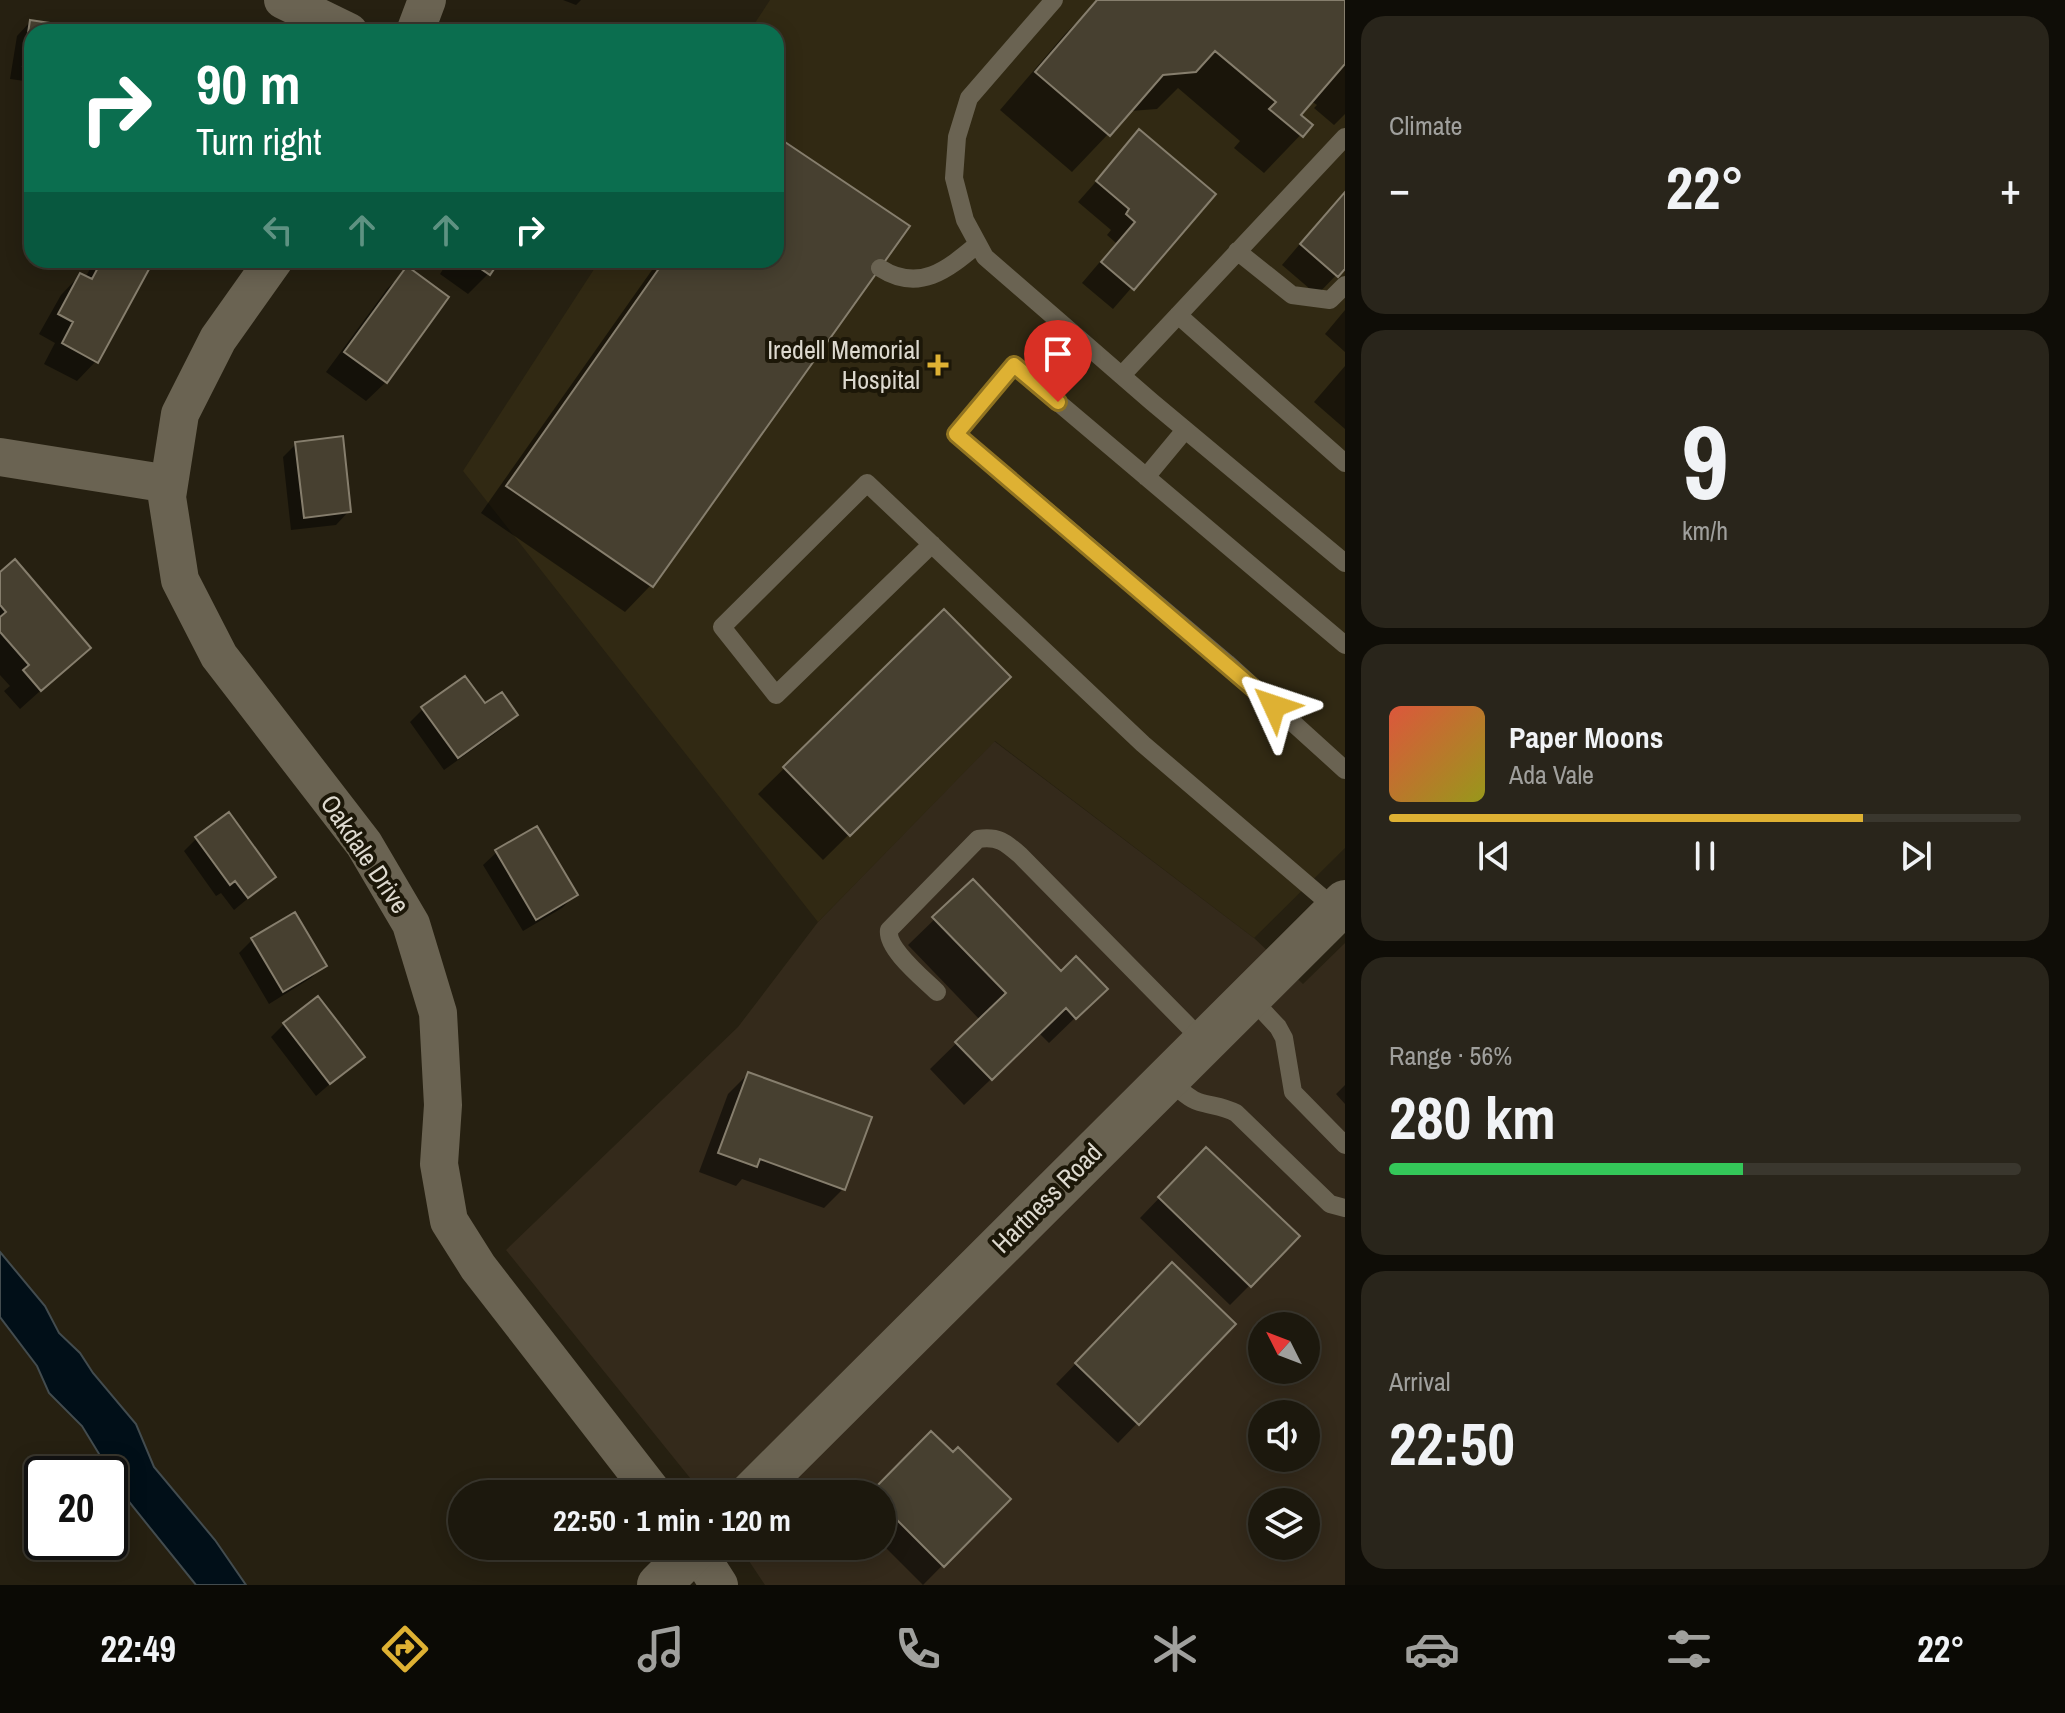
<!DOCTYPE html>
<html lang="en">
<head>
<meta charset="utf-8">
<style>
	:root { --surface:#1c180d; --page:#29251b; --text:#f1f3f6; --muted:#a0a09d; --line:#3a372e; --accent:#deb133 }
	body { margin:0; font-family:"Archivo Narrow",sans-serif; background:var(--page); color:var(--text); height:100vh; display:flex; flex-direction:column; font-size:30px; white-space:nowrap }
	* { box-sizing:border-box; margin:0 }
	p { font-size:26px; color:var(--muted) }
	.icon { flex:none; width:44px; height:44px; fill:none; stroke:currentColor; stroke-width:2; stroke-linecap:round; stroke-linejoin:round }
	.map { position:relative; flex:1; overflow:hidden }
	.drawer { display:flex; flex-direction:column; gap:16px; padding:16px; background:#0f0d07; width:720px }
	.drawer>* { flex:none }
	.banner { position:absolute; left:24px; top:24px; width:760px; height:244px; border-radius:24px; box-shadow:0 4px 20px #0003,0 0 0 2px var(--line); background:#0b6e4f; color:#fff; overflow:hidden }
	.needle { width:52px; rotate:312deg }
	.fabs { position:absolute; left:1248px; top:1312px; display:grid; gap:16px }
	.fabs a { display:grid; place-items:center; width:72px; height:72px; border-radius:50%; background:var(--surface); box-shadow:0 4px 20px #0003,0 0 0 2px var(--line); font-size:40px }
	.speed { position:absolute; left:24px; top:1456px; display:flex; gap:16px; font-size:40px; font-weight:700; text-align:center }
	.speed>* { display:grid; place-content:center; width:104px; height:104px; border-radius:50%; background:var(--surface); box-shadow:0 4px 20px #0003,0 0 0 2px var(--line); line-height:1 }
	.speed .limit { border:4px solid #111; border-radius:12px; background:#fff; color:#111 }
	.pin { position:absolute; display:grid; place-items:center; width:68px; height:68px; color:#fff; margin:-82px -34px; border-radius:50% 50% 50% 0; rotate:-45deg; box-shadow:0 0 8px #0007 }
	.pin .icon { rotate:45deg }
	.me { position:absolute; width:88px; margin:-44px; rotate:312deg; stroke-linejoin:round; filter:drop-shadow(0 0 6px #0008) }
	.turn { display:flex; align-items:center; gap:28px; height:168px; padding:0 40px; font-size:36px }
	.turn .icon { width:104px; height:104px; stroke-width:2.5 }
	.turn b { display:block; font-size:56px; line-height:68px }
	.lanes { display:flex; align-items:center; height:76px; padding:0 40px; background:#0003; justify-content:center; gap:40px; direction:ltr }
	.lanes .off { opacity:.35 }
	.big { font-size:60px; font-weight:700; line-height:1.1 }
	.drawer .card { flex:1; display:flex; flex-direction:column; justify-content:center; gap:12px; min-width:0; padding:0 28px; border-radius:24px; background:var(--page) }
	.drawer .dial { align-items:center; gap:0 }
	.dial b { font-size:104px; line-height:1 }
	.song { display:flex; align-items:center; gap:24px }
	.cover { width:96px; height:96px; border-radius:12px; background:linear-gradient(135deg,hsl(10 70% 55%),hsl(60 70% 35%)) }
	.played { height:8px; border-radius:4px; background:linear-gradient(90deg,var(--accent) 75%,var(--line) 75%) }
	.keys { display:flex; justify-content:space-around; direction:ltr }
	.heat { display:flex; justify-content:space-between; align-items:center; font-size:44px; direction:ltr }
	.charge { height:12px; border-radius:6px; background:linear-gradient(90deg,#34c759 56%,var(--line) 0) }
	.trip { position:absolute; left:448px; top:1480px; width:448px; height:80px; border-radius:40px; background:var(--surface); box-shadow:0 4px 20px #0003,0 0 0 2px var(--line); font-weight:700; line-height:80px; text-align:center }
	.tab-bar { display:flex; height:128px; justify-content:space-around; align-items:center; background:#0b0a05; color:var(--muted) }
	.tab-bar .icon { width:56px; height:56px }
	.tab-bar .on { color:var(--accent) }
	.tab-bar b { font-size:36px; color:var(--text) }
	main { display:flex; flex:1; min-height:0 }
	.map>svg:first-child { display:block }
	.commercial { fill:#342a1b; fill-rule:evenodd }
	.built { fill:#312913 }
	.water { fill:#010f18; stroke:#434c4f; stroke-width:2 }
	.shadow { fill:#0007 }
	.building { fill:#474030; stroke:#867e6d; stroke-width:2 }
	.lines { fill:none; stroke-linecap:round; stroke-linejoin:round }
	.service { stroke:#6a6352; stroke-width:18 }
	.minor { stroke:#6a6352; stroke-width:38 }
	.secondary { stroke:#6a6352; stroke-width:44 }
	.route-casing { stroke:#907321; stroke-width:20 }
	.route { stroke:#deb133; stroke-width:14 }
	.poi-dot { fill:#deb133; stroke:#1c1708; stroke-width:3 }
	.labels { text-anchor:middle; stroke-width:8; stroke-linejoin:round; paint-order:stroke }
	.poi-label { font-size:26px; fill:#ddd9cf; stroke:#1c1708; text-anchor:end }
	.street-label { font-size:26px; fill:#ddd9cf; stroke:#1c1708 }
</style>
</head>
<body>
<main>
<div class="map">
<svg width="1345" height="1585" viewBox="0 0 1345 1585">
	<rect width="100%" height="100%" fill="#262011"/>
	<path class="commercial" d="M994,741L1254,938L1303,984L1345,943V1585H765L739,1546H882V1494H703L506,1250L738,1027L818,922ZM1262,1326H1306V1370H1262ZM1262,1414H1306V1458H1262ZM1262,1502H1306V1546H1262Z"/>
	<path class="built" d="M770,0H1345V848L1254,938L995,741L818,922L463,471L600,260H776V32H749Z"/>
	<path class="water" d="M0,1252L45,1306L59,1333L80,1353L93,1373L136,1424L154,1467L215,1540L246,1585H196L126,1498L82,1426L49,1393L37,1366L0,1317Z"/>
	<path class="shadow" d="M563,0H581L576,5Z
		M1099,0H1345V114L1334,125L1314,108L1317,105L1311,101L1299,115L1310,125L1264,173L1234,148L1240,141L1178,88L1157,109L1130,111L1072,172L1000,110L1065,34Z
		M30,22L96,32H32V82L10,79L17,36Z
		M1140,132L1213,194L1113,309L1082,283L1116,243L1107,235L1111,230L1078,202Z
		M776,138L907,226L651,585L625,612L481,513L659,260H776Z
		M1345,191V266L1317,295L1282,265Z
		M95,260H152L96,361L77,381L44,364L55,343L39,334L61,295L80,275L85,278Z
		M449,260H497L488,274L468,294L440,274Z
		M407,269L386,382L366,401L326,372L387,289Z
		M1345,310V352L1325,334Z
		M1345,366V429L1314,402Z
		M296,444L349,511L336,525L291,530L283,457Z
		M0,575L88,648L20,709L4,691L10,686L0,675Z
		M944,612L1008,677L823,860L758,794Z
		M485,706L516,715L503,728L444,770L410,722L423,709Z
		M197,838L274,877L234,910L221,893L216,896L184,851Z
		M497,852L575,895L562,908L523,931L483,865Z
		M973,882L1061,973L1105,989L1049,1043L1039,1033L964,1105L930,1069L980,1020L908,945Z
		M252,940L324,965L311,978L269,1004L239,953Z
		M284,1024L362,1056L316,1096L271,1037Z
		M748,1074L844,1188L824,1208L742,1179L736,1186L699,1172L728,1094Z
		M1345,1085V1104L1336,1094Z
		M1187,1169L1250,1285L1230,1305L1140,1218Z
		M1153,1284L1233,1324L1118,1443L1056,1384Z
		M931,1433L953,1455L1008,1499L923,1585L882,1544V1494H872Z"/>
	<path class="building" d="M1097,0H1345V64L1301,115L1313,125L1303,137L1269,109L1276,102L1215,51L1196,72L1163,75L1110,136L1035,72Z
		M30,20L110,32H32V67L23,66Z
		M1139,129L1216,194L1134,290L1101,262L1135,222L1126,214L1129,209L1096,181Z
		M776,136L910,226L653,587L506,486L665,260H776Z
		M1345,192V269L1338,277L1300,244Z
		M102,260H154L98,363L62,343L73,322L58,314L80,273L92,279Z
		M468,260H500L490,275Z
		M407,266L449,297L387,383L344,352Z
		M343,436L351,512L304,518L295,442Z
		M15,559L91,648L41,691L23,670L29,665L0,632V617L6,612L0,605V572Z
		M944,609L1011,677L850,836L783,767Z
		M465,676L485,703L502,692L518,715L458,758L421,707Z
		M229,812L276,877L248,898L235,881L230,885L195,837Z
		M537,826L578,895L536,920L495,850Z
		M973,879L1061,971L1076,956L1108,989L1076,1019L1066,1008L992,1080L955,1042L1006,993L932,917Z
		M295,912L327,966L283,992L251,938Z
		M318,996L365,1057L330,1084L283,1023Z
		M748,1072L872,1117L845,1190L760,1159L757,1167L718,1153Z
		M1206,1147L1300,1236L1251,1287L1158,1197Z
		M1172,1262L1236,1324L1139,1425L1075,1363Z
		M931,1431L953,1452L958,1447L1011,1499L944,1567L882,1505V1494L870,1493Z"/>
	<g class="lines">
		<path class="service" d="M1054,0L969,98L957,137L954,178L965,220L985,257L1152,402L1345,563
			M1237,251L1292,295L1330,300L1345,285
			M880,268C919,293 947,270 978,244
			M1178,315L1345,463
			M1122,375L1345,137
			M1146,477L1185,430
			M932,544L776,695L722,627L867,483L1143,744L1337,910
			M1345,645L1014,365L956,434L1227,663L1345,770
			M937,992C924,979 886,949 889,930L978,839C998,836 1005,842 1020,855L1204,1042
			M1250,997L1278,1027L1284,1038L1293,1092L1345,1145
			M1168,1078C1177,1086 1186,1098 1199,1102C1212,1106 1223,1106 1236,1113L1330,1204L1345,1208"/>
		<path class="minor" d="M283,0L349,32
			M415,32L427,0
			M274,260L218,339L180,414L167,497L180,580L219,656L364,844L411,924L438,1013L443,1105L439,1164L449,1221L478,1267L654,1494
			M0,457L169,484
			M694,1546L719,1585"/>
		<path class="secondary" d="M751,1494L1345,902
			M659,1585L698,1546"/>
	</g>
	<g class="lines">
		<g class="route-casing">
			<path id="route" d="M1058,402L1014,365L956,434L1274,706"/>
		</g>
		<use href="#route" class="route"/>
	</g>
	<path class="poi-dot" d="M934 353h8v8h8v8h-8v8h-8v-8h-8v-8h8z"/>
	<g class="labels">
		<g class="poi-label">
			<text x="920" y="359">Iredell Memorial<tspan x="920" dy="30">Hospital</tspan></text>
		</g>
		<g class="street-label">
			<text transform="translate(365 854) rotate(56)" y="9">Oakdale Drive</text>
			<text transform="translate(1047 1198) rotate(-45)" y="9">Hartness Road</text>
		</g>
	</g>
</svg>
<div class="fabs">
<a><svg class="needle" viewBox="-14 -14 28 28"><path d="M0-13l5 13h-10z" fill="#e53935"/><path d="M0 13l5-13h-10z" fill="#a0a09d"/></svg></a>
<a><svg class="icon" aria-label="sound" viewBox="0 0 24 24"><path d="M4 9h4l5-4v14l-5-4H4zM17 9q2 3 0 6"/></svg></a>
<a><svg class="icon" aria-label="layers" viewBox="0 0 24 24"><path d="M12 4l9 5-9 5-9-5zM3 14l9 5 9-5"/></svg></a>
</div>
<div class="speed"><div class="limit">20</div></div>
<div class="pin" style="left:1058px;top:402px;background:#d93025"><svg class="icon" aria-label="arrive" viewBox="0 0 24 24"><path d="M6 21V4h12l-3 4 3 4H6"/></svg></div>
<svg class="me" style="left:1274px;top:706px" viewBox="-20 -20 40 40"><path d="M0-17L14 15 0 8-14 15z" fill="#deb133" stroke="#fff" stroke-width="4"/></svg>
<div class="trip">22:50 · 1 min · 120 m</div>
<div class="banner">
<div class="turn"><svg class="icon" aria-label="right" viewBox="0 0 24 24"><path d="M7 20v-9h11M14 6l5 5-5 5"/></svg><div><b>90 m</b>Turn right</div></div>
<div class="lanes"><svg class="icon off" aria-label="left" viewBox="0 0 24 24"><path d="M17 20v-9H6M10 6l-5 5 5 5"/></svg><svg class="icon off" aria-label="ahead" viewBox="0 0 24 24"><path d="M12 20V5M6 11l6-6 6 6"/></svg><svg class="icon off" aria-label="ahead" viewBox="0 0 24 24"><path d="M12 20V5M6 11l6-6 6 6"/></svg><svg class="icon" aria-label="right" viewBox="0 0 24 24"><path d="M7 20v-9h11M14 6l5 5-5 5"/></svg></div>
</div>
</div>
<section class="drawer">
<div class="card"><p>Climate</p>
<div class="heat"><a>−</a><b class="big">22°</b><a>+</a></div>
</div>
<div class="card dial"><b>9</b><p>km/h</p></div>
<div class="card">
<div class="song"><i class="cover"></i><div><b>Paper Moons</b><p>Ada Vale</p></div></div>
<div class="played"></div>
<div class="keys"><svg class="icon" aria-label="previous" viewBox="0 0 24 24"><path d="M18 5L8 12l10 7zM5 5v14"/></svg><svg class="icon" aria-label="pause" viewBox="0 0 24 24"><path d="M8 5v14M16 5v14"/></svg><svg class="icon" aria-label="next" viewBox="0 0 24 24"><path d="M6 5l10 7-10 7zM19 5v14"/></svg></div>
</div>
<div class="card"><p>Range · 56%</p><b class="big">280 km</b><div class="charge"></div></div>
<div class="card"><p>Arrival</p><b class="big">22:50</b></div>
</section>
</main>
<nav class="tab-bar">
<b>22:49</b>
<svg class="icon on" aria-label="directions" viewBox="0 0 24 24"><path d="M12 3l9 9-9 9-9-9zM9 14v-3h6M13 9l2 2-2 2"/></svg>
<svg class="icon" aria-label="music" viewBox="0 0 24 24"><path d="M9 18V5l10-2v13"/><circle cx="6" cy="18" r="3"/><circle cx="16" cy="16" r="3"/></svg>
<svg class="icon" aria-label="phone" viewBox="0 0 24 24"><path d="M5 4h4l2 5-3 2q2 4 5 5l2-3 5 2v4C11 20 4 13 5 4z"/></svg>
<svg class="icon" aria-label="climate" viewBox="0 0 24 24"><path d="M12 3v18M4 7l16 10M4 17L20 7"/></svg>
<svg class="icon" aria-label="car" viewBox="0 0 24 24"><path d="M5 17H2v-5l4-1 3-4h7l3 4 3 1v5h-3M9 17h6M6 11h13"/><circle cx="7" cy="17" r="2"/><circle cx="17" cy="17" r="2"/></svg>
<svg class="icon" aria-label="filters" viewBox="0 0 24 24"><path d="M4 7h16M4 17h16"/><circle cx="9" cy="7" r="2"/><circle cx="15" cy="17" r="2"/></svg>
<b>22°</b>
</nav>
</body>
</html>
